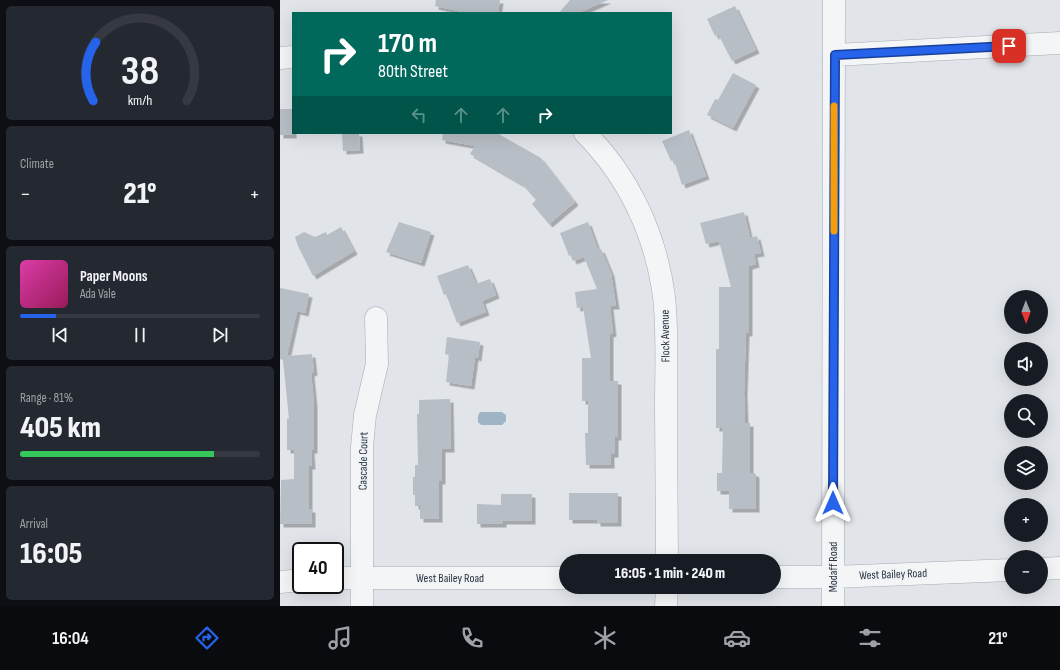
<!DOCTYPE html>
<html lang="en">
<head>
<meta charset="utf-8">
<style>
	:root { --surface:#171b24; --page:#242831; --text:#f1f3f6; --muted:#9ea1a6; --line:#363941; --accent:#2563eb }
	body { margin:0; font-family:"Sofia Sans Condensed",sans-serif; background:var(--page); color:var(--text); height:100vh; display:flex; flex-direction:column; font-size:15px; white-space:nowrap }
	* { box-sizing:border-box; margin:0 }
	p { font-size:13px; color:var(--muted) }
	.icon { flex:none; width:22px; height:22px; fill:none; stroke:currentColor; stroke-width:2; stroke-linecap:round; stroke-linejoin:round }
	.map { position:relative; flex:1; overflow:hidden }
	.panel { display:flex; flex-direction:column; gap:6px; padding:6px; background:#0d0f14; width:280px }
	.panel>* { flex:none }
	.guide { position:absolute; left:12px; top:12px; width:380px; height:122px; border-radius:0px; box-shadow:0 4px 16px #0002; background:#00695c; color:#fff; overflow:hidden }
	.needle { width:26px; rotate:179deg }
	.tools { position:absolute; left:724px; top:290px; display:grid; gap:8px }
	.tools a { display:grid; place-items:center; width:44px; height:44px; border-radius:50%; background:var(--surface); box-shadow:0 4px 16px #0002; font-size:20px }
	.speed { position:absolute; left:12px; top:542px; display:flex; gap:8px; font-size:20px; font-weight:700; text-align:center }
	.speed>* { display:grid; place-content:center; width:52px; height:52px; border-radius:50%; background:var(--surface); box-shadow:0 4px 16px #0002; line-height:1 }
	.speed .limit { border:2px solid #111; border-radius:6px; background:#fff; color:#111 }
	.pin { position:absolute; display:grid; place-items:center; width:34px; height:34px; color:#fff; margin:-17px; border-radius:8px; box-shadow:0 2px 6px #0006 }
	.me { position:absolute; width:44px; margin:-22px; rotate:0deg; stroke-linejoin:round; filter:drop-shadow(0 0 3px #0008) }
	.turn { display:flex; align-items:center; gap:14px; height:84px; padding:0 20px; font-size:18px }
	.turn .icon { width:52px; height:52px; stroke-width:2.5 }
	.turn b { display:block; font-size:28px; line-height:34px }
	.lanes { display:flex; align-items:center; height:38px; padding:0 20px; background:#0003; justify-content:center; gap:20px; direction:ltr }
	.lanes .off { opacity:.35 }
	.big { font-size:30px; font-weight:800; line-height:1.1 }
	.panel .tile { flex:1; display:flex; flex-direction:column; justify-content:center; gap:6px; min-width:0; padding:0 14px; border-radius:6px; background:var(--page) }
	.panel .dial { align-items:center; gap:0 }
	.dial svg { height:104px; overflow:visible; fill:none; stroke:var(--line); stroke-width:7; stroke-linecap:round; text-anchor:middle }
	.dial text { fill:var(--text); stroke:none }
	.song { display:flex; align-items:center; gap:12px }
	.cover { width:48px; height:48px; border-radius:6px; background:linear-gradient(135deg,hsl(320 70% 55%),hsl(330 70% 35%)) }
	.played { height:4px; border-radius:2px; background:linear-gradient(90deg,var(--accent) 15%,var(--line) 15%) }
	.keys { display:flex; justify-content:space-around; direction:ltr }
	.heat { display:flex; justify-content:space-between; align-items:center; font-size:22px; direction:ltr }
	.charge { height:6px; border-radius:3px; background:linear-gradient(90deg,#34c759 81%,var(--line) 0) }
	.trip { position:absolute; left:279px; top:554px; width:222px; height:40px; border-radius:20px; background:var(--surface); box-shadow:0 4px 16px #0002; font-weight:800; line-height:40px; text-align:center }
	.dock { display:flex; height:64px; justify-content:space-around; align-items:center; background:#090b0e; color:var(--muted) }
	.dock .icon { width:28px; height:28px }
	.dock .selected { color:var(--accent) }
	.dock b { font-size:18px; color:var(--text) }
	main { display:flex; flex:1; min-height:0 }
	.map>svg:first-child { display:block }
	.water { fill:#9eb5c6 }
	.building { fill:#b8bec5; filter:url(#shadow) }
	.lines { fill:none; stroke-linecap:round; stroke-linejoin:round }
	.minor-casing { stroke:#a6acb3; stroke-width:23 }
	.minor { stroke:#f3f5f7; stroke-width:22 }
	.route-casing { stroke:#184099; stroke-width:10 }
	.route { stroke:#2563eb; stroke-width:7 }
	.slow { stroke:#f59e0b; stroke-width:7 }
	.labels { text-anchor:middle; stroke-width:3; stroke-linejoin:round; paint-order:stroke }
	.street-label { font-size:12px; fill:#2a343f; stroke:#f0f3f6 }
</style>
</head>
<body>
<main>
<section class="panel">
<div class="tile dial"><svg viewBox="0 0 100 80">
<path d="M14 69A42 42 0 1 1 86 69"/>
<path d="M14 69A42 42 0 0 1 16 24" stroke="#2563eb"/>
<text x="50" y="56" font-size="32" font-weight="700">38</text>
<text x="50" y="72" font-size="11">km/h</text>
</svg></div>
<div class="tile"><p>Climate</p>
<div class="heat"><a>−</a><b class="big">21°</b><a>+</a></div>
</div>
<div class="tile">
<div class="song"><i class="cover"></i><div><b>Paper Moons</b><p>Ada Vale</p></div></div>
<div class="played"></div>
<div class="keys"><svg class="icon" aria-label="previous" viewBox="0 0 24 24"><path d="M18 5L8 12l10 7zM5 5v14"/></svg><svg class="icon" aria-label="pause" viewBox="0 0 24 24"><path d="M8 5v14M16 5v14"/></svg><svg class="icon" aria-label="next" viewBox="0 0 24 24"><path d="M6 5l10 7-10 7zM19 5v14"/></svg></div>
</div>
<div class="tile"><p>Range · 81%</p><b class="big">405 km</b><div class="charge"></div></div>
<div class="tile"><p>Arrival</p><b class="big">16:05</b></div>
</section>
<div class="map">
<svg width="780" height="606" viewBox="0 0 780 606">
	<defs>
		<filter id="shadow"><feDropShadow dx="3.5" dy="3.5" stdDeviation="0" flood-color="#0004"/></filter>
	</defs>
	<rect width="100%" height="100%" fill="#e1e4e9"/>
	<path class="water" d="M200,412H222L226,415V421L222,425H201L198,422V416Z"/>
	<path class="building" d="M156,0H220L218,13H187L155,6Z
		M290,0H328L298,13H279Z
		M455,6L476,50L452,61L438,34L435,36L427,19Z
		M453,73L476,85L453,128L427,115L435,99L438,100Z
		M0,109H13V135H0Z
		M409,130L426,176L402,185L394,160L391,161L382,141Z
		M62,133H79L80,150L63,151Z
		M163,133H217L261,158L295,202L269,224L252,204L256,200L243,185L190,154L195,146L162,140Z
		M464,212L470,238L477,236L481,253L474,254L476,264L469,266V333H466L464,393L465,423H470V473H475L476,476V509H449V491H437V473H442L443,428H436V349H439V287H451L439,241L426,244L420,223Z
		M119,222L151,232L141,263L106,252Z
		M308,222L318,250L321,249L331,273L336,306H330L333,333L330,334V381H338V437H335V454H331V465H306L305,433H308V401H302V358H311L303,307L297,308L295,292L317,289L304,257L293,261L291,255L289,256L280,233Z
		M61,227L74,251L33,276L18,246L15,237L24,232L35,237L46,232L47,235Z
		M188,265L196,284L210,279L216,295L202,301L206,312L177,323L166,294L164,295L157,276Z
		M0,288L29,294L25,313L17,311L7,356L32,354L34,372L31,373L34,404V450H31L32,466H29V509H32V524H0L1,480L14,479V450H7V419H9L3,360L0,359Z
		M167,337L200,342L198,358L195,357L191,386L166,382L169,355L165,354Z
		M170,399L171,449H162V481H159V519H140V506H135V495H133V477H135V465H138L137,414H139V400Z
		M289,493H338V523H317V520H289Z
		M221,494H252V521H223V524H197V504L221,505Z"/>
	<g class="lines">
		<g class="minor-casing">
			<path id="minor" d="M555,55L780,43
				M0,58L13,57
				M305,133C349,177 376,235 384,297C388,332 386,370 386,406C386,458 387,509 387,561
				M761,569L780,568
				M494,577H553L731,570
				M55,578H286
				M0,582L21,580
				M82,606V447L85,415L97,364L96,318
				M386,606L387,587
				M553,606L554,0"/>
		</g>
		<use href="#minor" class="minor"/>
	</g>
	<g class="lines">
		<g class="route-casing">
			<path id="route" d="M553,503L555,55L729,46"/>
		</g>
		<use href="#route" class="route"/>
		<path class="slow" d="M554,231V106"/>
	</g>
	<g class="labels">
		<g class="street-label">
			<text transform="translate(385 336) rotate(-91)" y="4">Flock Avenue</text>
			<text transform="translate(83 461) rotate(-89)" y="4">Cascade Court</text>
			<text transform="translate(553 567) rotate(-90)" y="4">Modaff Road</text>
			<text transform="translate(613 574) rotate(-2)" y="4">West Bailey Road</text>
			<text x="170" y="582">West Bailey Road</text>
		</g>
	</g>
</svg>
<div class="tools">
<a><svg class="needle" viewBox="-14 -14 28 28"><path d="M0-13l5 13h-10z" fill="#e53935"/><path d="M0 13l5-13h-10z" fill="#9ea1a6"/></svg></a>
<a><svg class="icon" aria-label="sound" viewBox="0 0 24 24"><path d="M4 9h4l5-4v14l-5-4H4zM17 9q2 3 0 6"/></svg></a>
<a><svg class="icon" aria-label="search" viewBox="0 0 24 24"><circle cx="10" cy="10" r="6"/><path d="M15 15l6 6"/></svg></a>
<a><svg class="icon" aria-label="layers" viewBox="0 0 24 24"><path d="M12 4l9 5-9 5-9-5zM3 14l9 5 9-5"/></svg></a>
<a>+</a>
<a>−</a>
</div>
<div class="speed"><div class="limit">40</div></div>
<div class="pin" style="left:729px;top:46px;background:#d93025"><svg class="icon" aria-label="arrive" viewBox="0 0 24 24"><path d="M6 21V4h12l-3 4 3 4H6"/></svg></div>
<svg class="me" style="left:553px;top:503px" viewBox="-20 -20 40 40"><path d="M0-17L14 15 0 8-14 15z" fill="#2563eb" stroke="#fff" stroke-width="4"/></svg>
<div class="trip">16:05 · 1 min · 240 m</div>
<div class="guide">
<div class="turn"><svg class="icon" aria-label="right" viewBox="0 0 24 24"><path d="M7 20v-9h11M14 6l5 5-5 5"/></svg><div><b>170 m</b>80th Street</div></div>
<div class="lanes"><svg class="icon off" aria-label="left" viewBox="0 0 24 24"><path d="M17 20v-9H6M10 6l-5 5 5 5"/></svg><svg class="icon off" aria-label="ahead" viewBox="0 0 24 24"><path d="M12 20V5M6 11l6-6 6 6"/></svg><svg class="icon off" aria-label="ahead" viewBox="0 0 24 24"><path d="M12 20V5M6 11l6-6 6 6"/></svg><svg class="icon" aria-label="right" viewBox="0 0 24 24"><path d="M7 20v-9h11M14 6l5 5-5 5"/></svg></div>
</div>
</div>
</main>
<nav class="dock">
<b>16:04</b>
<svg class="icon selected" aria-label="directions" viewBox="0 0 24 24"><path d="M12 3l9 9-9 9-9-9zM9 14v-3h6M13 9l2 2-2 2"/></svg>
<svg class="icon" aria-label="music" viewBox="0 0 24 24"><path d="M9 18V5l10-2v13"/><circle cx="6" cy="18" r="3"/><circle cx="16" cy="16" r="3"/></svg>
<svg class="icon" aria-label="phone" viewBox="0 0 24 24"><path d="M5 4h4l2 5-3 2q2 4 5 5l2-3 5 2v4C11 20 4 13 5 4z"/></svg>
<svg class="icon" aria-label="climate" viewBox="0 0 24 24"><path d="M12 3v18M4 7l16 10M4 17L20 7"/></svg>
<svg class="icon" aria-label="car" viewBox="0 0 24 24"><path d="M5 17H2v-5l4-1 3-4h7l3 4 3 1v5h-3M9 17h6M6 11h13"/><circle cx="7" cy="17" r="2"/><circle cx="17" cy="17" r="2"/></svg>
<svg class="icon" aria-label="filters" viewBox="0 0 24 24"><path d="M4 7h16M4 17h16"/><circle cx="9" cy="7" r="2"/><circle cx="15" cy="17" r="2"/></svg>
<b>21°</b>
</nav>
</body>
</html>
